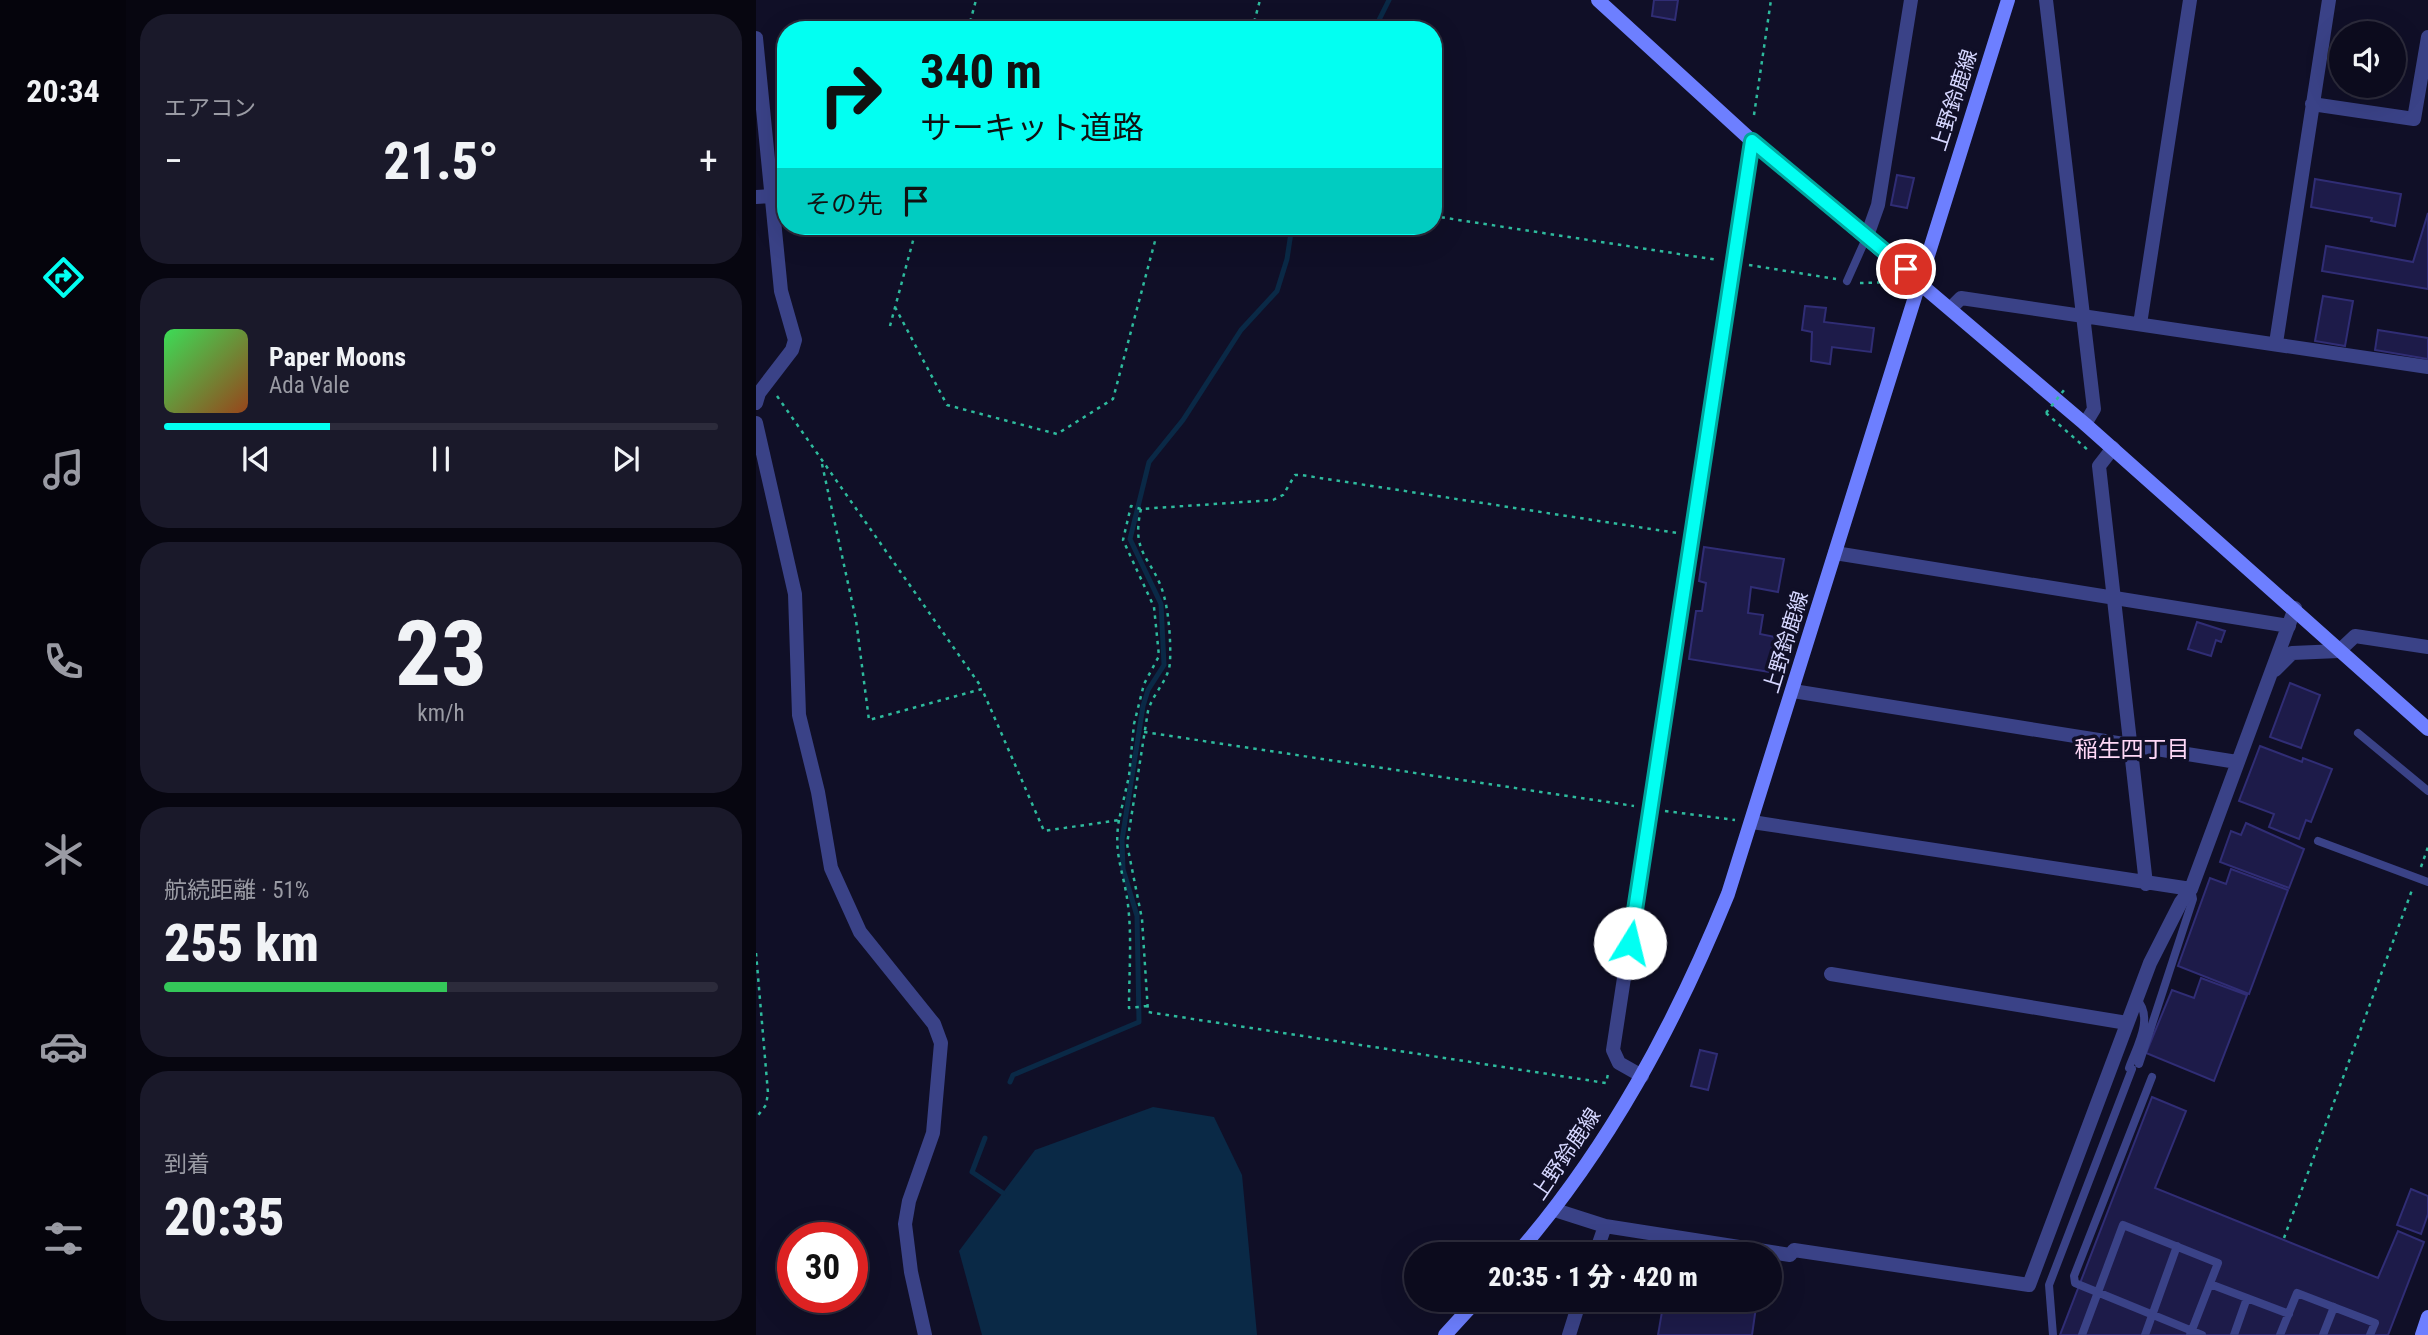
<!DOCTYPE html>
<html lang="ja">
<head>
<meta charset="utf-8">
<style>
	:root { --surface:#0c0b1d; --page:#1a192a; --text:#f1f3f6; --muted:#9a9ba4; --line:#2c2b3b; --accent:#02fff2 }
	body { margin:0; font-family:"Roboto Condensed","Noto Sans JP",sans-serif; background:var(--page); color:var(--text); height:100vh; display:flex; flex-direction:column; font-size:26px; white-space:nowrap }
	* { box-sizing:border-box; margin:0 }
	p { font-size:23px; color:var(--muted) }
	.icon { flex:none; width:38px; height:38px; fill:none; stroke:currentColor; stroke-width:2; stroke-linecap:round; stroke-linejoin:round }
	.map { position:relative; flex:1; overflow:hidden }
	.sheet { display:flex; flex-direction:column; gap:14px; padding:14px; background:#070610; width:630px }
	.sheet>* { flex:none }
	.hud { position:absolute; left:21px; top:21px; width:665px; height:214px; border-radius:28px; box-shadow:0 7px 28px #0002,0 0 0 2px var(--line); background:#02fff2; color:#111; overflow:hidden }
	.fabs { position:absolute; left:1573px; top:21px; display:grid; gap:14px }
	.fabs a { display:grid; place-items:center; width:77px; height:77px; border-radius:50%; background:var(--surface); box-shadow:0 7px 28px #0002,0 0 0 2px var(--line); font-size:35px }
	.speed { position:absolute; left:21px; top:1222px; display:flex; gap:14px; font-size:35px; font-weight:700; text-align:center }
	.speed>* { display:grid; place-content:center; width:91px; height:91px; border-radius:50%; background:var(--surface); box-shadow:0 7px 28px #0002,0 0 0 2px var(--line); line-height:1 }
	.speed .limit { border:10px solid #d22; background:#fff; color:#111 }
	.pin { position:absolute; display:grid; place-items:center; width:60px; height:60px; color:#fff; margin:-30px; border:4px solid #fff; border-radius:50%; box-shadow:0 2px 7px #0007 }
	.me { position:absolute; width:77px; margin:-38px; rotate:9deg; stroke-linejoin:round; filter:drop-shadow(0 0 5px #0008) }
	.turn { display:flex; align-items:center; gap:24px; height:147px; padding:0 28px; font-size:32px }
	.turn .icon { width:91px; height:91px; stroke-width:2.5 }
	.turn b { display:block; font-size:49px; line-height:60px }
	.then { display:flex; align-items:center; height:66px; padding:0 28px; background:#0003; gap:14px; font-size:26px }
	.big { font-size:52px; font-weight:800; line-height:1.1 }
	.sheet .widget { flex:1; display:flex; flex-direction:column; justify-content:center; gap:10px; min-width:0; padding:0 24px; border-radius:28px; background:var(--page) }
	.sheet .dial { align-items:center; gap:0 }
	.dial b { font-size:91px; line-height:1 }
	.song { display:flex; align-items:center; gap:21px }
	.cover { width:84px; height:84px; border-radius:10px; background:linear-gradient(135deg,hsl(130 70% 55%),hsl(20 70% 35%)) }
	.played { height:7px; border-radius:4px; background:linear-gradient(90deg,var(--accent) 30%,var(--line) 30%) }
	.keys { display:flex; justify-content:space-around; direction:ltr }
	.heat { display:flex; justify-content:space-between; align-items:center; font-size:38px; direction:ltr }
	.charge { height:10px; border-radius:5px; background:linear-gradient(90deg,#34c759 51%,var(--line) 0) }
	.trip { position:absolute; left:648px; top:1242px; width:378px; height:70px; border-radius:35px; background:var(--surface); box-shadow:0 7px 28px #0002,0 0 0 2px var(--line); font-weight:800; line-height:70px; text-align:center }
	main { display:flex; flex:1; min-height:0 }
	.tabs { display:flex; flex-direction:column; width:126px; justify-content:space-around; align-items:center; background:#05040c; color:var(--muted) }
	.tabs .icon { width:49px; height:49px }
	.tabs .active { color:var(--accent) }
	.tabs b { font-size:32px; color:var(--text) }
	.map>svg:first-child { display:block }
	.water { fill:#0a2946 }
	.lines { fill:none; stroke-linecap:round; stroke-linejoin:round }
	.stream { stroke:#0a2946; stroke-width:5 }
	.building { fill:#1d1b49; stroke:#302d75; stroke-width:2 }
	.path { stroke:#2eba9d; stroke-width:2.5; stroke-dasharray:3.5 5; stroke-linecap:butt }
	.lane { stroke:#3a4287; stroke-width:8 }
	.street { stroke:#3a4287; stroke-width:14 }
	.secondary { stroke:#6d7fff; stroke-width:14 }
	.path-bridge { stroke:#2eba9d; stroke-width:2.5; stroke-dasharray:3.5 5; stroke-linecap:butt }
	.route-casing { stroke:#01a69d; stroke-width:18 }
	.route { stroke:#02fff2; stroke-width:12 }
	.labels { text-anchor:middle; stroke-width:7; stroke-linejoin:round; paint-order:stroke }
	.street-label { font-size:21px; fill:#d6d7ff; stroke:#100f27 }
	.neighbourhood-label { font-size:23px; fill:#ffd8f7; stroke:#100f27 }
</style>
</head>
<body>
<main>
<nav class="tabs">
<b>20:34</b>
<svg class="icon active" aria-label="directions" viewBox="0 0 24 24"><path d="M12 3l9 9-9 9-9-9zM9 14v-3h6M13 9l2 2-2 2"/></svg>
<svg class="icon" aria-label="music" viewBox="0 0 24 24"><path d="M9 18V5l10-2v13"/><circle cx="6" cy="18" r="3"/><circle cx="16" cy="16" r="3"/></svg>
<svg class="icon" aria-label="phone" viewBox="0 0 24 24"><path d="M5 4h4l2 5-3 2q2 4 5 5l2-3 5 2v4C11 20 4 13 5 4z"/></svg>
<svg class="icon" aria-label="climate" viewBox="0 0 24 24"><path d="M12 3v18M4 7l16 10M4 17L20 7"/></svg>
<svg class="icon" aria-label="car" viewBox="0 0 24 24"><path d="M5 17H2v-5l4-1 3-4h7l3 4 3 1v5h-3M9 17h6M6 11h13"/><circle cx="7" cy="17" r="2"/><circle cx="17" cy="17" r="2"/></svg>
<svg class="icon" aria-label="filters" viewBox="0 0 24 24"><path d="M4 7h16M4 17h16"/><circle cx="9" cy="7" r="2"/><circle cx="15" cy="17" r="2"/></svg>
</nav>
<section class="sheet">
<div class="widget"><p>エアコン</p>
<div class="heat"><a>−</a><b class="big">21.5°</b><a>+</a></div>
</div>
<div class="widget">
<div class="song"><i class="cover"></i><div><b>Paper Moons</b><p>Ada Vale</p></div></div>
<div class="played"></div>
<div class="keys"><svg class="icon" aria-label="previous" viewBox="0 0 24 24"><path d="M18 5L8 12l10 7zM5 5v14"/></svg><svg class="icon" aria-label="pause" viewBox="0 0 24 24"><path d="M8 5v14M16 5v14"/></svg><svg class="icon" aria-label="next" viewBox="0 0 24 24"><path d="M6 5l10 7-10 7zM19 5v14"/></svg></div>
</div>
<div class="widget dial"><b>23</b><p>km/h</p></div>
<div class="widget"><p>航続距離 · 51%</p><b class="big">255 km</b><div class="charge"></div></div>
<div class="widget"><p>到着</p><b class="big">20:35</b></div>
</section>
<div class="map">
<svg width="1672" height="1335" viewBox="0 0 1672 1335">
	<rect width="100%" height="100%" fill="#100f27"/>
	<path class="water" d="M397,1107L458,1117L486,1175L501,1335H226L203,1251L279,1150Z"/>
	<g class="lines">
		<path class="stream" d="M618,30L633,0
			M254,1082L257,1075L383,1022L381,916L367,869L366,840L387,706L392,690L408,665L405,604L374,539L393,462L427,420L485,330L521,291L531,259L536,226
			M229,1138L216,1172L247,1193"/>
	</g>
	<path class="building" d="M898,0H922L919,20L896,16Z
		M1141,175L1158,178L1151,208L1135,205Z
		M1559,179L1645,194L1639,226L1615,221L1616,218L1555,207Z
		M1672,213V289L1566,271L1570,246L1657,262Z
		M1567,296L1597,301L1589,346L1559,341Z
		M1049,306L1070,308L1068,322L1118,328L1115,352L1076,347L1074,364L1055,361L1056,332L1046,330Z
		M1622,330L1672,338V359L1619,350Z
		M948,547L1028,559L1022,592L995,587L992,613L1007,615L1004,634L1024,638L1020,673L933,659L940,611H946L950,583L943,581Z
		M1441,622L1469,631L1465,642L1460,640L1455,656L1432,649Z
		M1534,683L1564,695L1545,748L1514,737Z
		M1504,746L1546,762L1547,758L1576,769L1555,822L1550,820L1543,839L1513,827L1518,814L1483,801Z
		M1490,823L1548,849L1533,888L1464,862L1475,831L1485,835Z
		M1475,869L1532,890L1493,994L1422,966L1454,878L1470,884Z
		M1445,978L1491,995L1458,1081L1390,1053L1416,990L1438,998Z
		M944,1050L961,1054L952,1090L935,1086Z
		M1396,1097L1430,1111L1399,1188L1622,1278L1642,1231L1668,1242L1632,1335H1304Z
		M1655,1189L1672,1196V1214L1665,1234L1641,1225Z
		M908,1300H963L1000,1307L996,1335H902Z"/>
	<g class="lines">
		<path class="path" d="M212,30L220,0
			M496,30L504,0
			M998,115L1015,0
			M677,216L962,260
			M993,265L1080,279
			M1104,283L1139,282
			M139,307L191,405L301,434L357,399L403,226
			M134,326L161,226
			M21,396L226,688
			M1290,413L1333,451
			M66,464L100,620L113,720L226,689L288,831L363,820L373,776L378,724L388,684L403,656L398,607L367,540L375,506L385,509L517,500L527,495L539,475H545L921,533
			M385,509C374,556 398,558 408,596C413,614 415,643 414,662C413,680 397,693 392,711L371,844L386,919L392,1012L850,1083L852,1074
			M388,732L878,806
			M909,811L979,820
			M363,820C357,854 368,872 372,905C376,938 373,974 373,1008L391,1006
			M1665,867L1672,847
			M0,953L12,1093L10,1105L0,1118
			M1528,1238L1656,890"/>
		<path class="lane" d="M1091,281L1111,236
			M1602,733L1672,791
			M1562,841L1672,882
			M1383,1064L1437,899L1435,889
			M1373,1068C1380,1048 1399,1017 1380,999
			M1396,1077L1318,1276L1319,1283L1446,1335
			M1454,1284L1533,1314
			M1297,1335L1293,1285L1376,1069
			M1326,1335L1367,1225L1462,1263L1434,1335
			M1389,1335L1421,1246
			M1478,1335L1491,1298
			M1524,1335L1541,1293L1619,1323L1614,1335
			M1567,1335L1578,1307"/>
		<path class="street" d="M1290,0L1338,409L1329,424
			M0,38L25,291L39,340L36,350L3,393L0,403
			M1556,104L1658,119L1672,37
			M0,197L15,196
			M1111,236L1122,205L1155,0
			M1195,308L1205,298L1672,367
			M1384,324L1434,0
			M1520,343L1573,0
			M0,423L39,594L43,715L62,792L75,868L104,932L178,1024L185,1043L177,1133L153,1201L149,1224L155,1272L169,1335
			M1357,448L1343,466L1390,884
			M1079,553L1533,626
			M1519,670L1536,653L1583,651L1599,636L1672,647
			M1037,691L1481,762
			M996,822L1435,889
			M1075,974L1371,1023
			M886,1076L863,1063L857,1050L996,141
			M799,1210L849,1226L839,1255
			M849,1226L1034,1255L1038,1250L1273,1285L1394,963L1425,902L1435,889L1539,608
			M813,1335L824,1300"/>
		<path class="secondary" d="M842,0L996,141L1329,424L1672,729
			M760,1255C853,1148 919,1024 972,894L1252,0
			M689,1335L721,1300
			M1666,1335L1672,1317"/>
		<path class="path-bridge" d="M1290,413L1308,390"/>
	</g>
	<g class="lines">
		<g class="route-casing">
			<path id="route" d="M874,943L996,141L1150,269"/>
		</g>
		<use href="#route" class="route"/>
	</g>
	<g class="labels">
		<g class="street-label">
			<text transform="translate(1198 100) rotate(-72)" y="7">上野鈴鹿線</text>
			<text transform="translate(1030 642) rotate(-73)" y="7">上野鈴鹿線</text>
			<text transform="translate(810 1154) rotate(-56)" y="7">上野鈴鹿線</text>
		</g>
		<g class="neighbourhood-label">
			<text x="1376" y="757">稲生四丁目</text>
		</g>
	</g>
</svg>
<div class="fabs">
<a><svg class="icon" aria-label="sound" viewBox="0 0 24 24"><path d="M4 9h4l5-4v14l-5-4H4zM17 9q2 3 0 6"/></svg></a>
</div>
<div class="speed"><div class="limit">30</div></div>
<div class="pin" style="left:1150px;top:269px;background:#d93025"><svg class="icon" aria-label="arrive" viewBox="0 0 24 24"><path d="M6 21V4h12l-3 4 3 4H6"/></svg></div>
<svg class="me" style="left:874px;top:943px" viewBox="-20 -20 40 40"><circle r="19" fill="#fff"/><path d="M0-13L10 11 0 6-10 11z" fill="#02fff2"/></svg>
<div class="trip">20:35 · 1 分 · 420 m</div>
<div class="hud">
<div class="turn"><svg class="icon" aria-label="right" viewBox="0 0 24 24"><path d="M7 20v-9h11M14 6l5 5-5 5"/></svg><div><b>340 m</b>サーキット道路</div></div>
<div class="then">その先<svg class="icon" aria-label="arrive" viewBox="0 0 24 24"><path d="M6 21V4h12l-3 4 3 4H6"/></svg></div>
</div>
</div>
</main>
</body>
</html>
